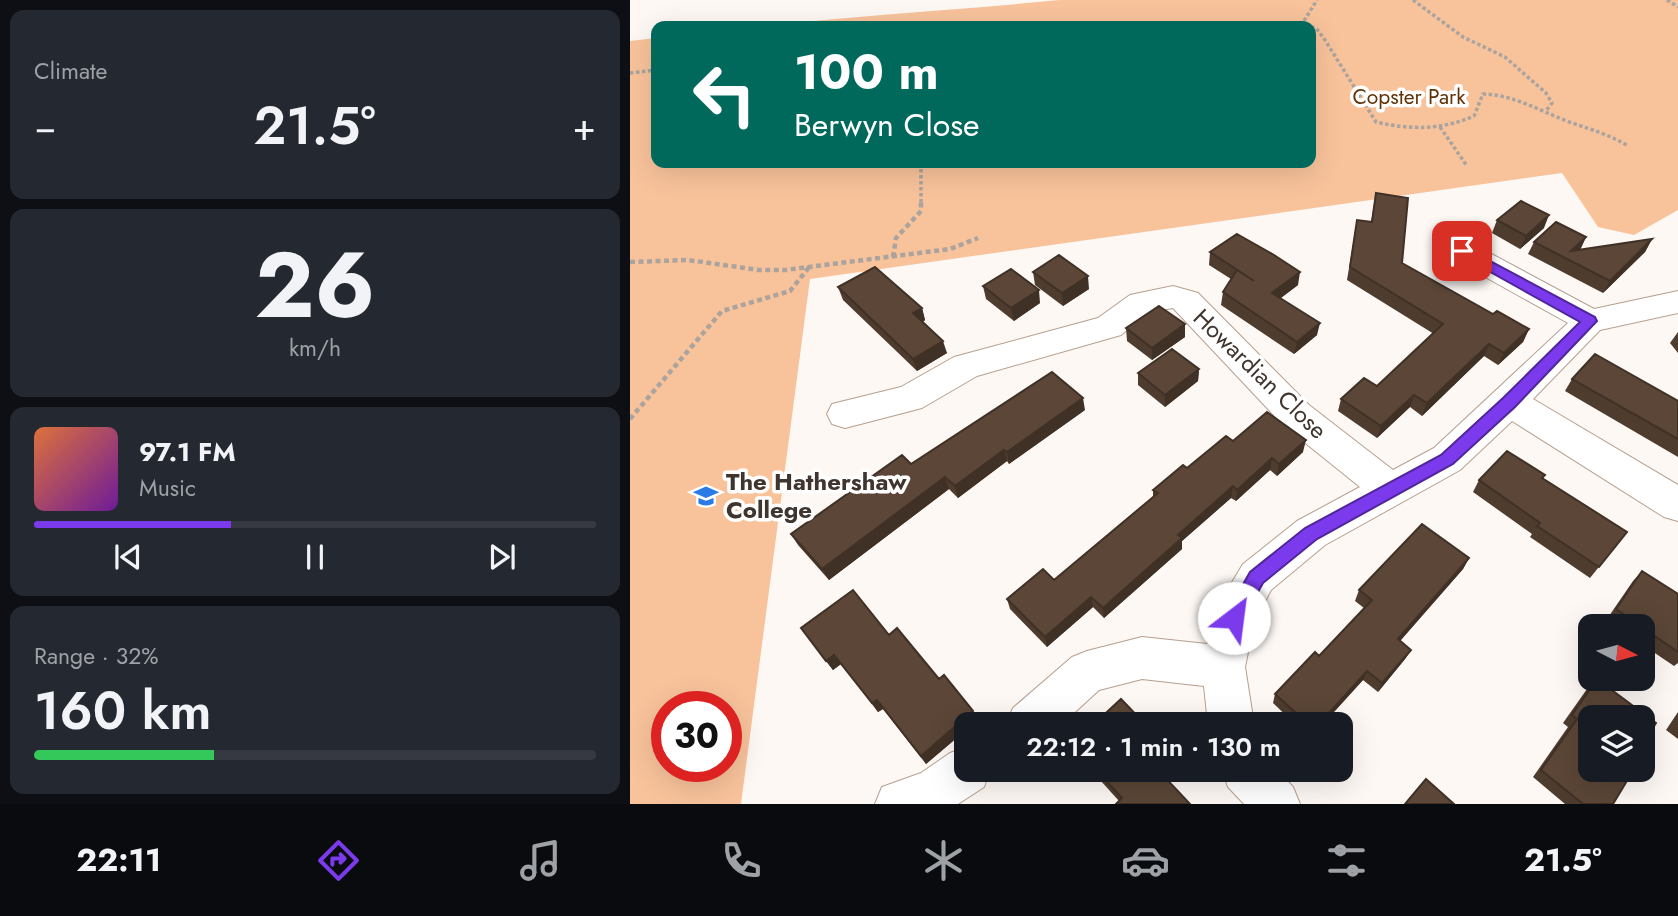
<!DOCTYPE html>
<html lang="en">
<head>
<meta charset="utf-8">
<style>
	:root { --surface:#171b24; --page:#242831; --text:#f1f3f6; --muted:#9ea1a6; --line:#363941; --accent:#7c3aed }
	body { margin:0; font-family:Jost,sans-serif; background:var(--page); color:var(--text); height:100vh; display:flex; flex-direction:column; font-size:26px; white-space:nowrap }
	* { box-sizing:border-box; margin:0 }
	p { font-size:23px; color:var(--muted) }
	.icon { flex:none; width:38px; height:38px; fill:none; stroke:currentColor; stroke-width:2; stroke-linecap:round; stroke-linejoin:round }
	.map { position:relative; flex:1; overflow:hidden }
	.details { display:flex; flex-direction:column; gap:10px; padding:10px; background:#0d0f14; width:630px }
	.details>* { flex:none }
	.guide { position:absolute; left:21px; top:21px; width:665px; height:147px; border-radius:14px; box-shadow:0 7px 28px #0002; background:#00695c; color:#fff; overflow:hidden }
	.needle { width:46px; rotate:96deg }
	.tools { position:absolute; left:948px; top:614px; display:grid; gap:14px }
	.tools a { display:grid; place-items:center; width:77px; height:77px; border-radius:14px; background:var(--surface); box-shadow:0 7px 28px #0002; font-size:35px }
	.speed { position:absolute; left:21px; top:691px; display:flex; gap:14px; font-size:35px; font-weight:700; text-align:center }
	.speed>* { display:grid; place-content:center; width:91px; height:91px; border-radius:50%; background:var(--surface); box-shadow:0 7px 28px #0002; line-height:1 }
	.speed .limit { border:10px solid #d22; background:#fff; color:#111 }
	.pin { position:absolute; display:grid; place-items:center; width:60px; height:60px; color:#fff; margin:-30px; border-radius:14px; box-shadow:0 4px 10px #0006 }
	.me { position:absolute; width:77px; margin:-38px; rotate:30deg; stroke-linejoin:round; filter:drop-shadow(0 0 5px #0008) }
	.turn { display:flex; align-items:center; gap:24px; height:147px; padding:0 28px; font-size:32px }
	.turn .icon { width:91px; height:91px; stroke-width:2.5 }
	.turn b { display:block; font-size:49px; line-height:60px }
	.big { font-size:52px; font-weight:600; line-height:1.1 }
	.details .widget { flex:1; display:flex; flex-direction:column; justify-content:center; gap:10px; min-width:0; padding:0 24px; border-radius:14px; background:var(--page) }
	.details .dial { align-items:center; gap:0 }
	.dial b { font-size:91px; line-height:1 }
	.song { display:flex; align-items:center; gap:21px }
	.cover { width:84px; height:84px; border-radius:10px; background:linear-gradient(135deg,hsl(20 70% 55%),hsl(280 70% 35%)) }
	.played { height:7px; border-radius:4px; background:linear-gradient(90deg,var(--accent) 35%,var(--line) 35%) }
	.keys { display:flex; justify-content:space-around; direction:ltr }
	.heat { display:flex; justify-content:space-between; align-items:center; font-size:38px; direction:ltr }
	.charge { height:10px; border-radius:5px; background:linear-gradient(90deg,#34c759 32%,var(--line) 0) }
	.trip { position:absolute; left:324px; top:712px; width:399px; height:70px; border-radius:14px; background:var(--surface); box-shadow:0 7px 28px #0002; font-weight:600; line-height:70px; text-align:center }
	.dock { display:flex; height:112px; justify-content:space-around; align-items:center; background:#090b0e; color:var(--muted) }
	.dock .icon { width:49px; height:49px }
	.dock .on { color:var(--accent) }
	.dock b { font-size:32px; color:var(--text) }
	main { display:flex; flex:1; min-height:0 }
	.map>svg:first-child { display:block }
	.green { fill:#f8c39b; fill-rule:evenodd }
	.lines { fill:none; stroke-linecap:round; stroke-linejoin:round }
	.minor-casing { stroke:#b79f8e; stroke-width:2 }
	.path-far1 { stroke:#aaa39e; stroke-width:3.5; stroke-dasharray:3.5 2.5; stroke-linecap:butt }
	.path { stroke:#aaa39e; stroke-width:4.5; stroke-dasharray:5 3.5; stroke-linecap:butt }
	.minor { fill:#fff; fill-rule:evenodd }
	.wall { fill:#4e3c2f }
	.shaded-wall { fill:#403126 }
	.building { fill:#5b4637; stroke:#403126; stroke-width:2 }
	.route { fill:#7c3aed; stroke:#51269a; stroke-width:2 }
	.labels { text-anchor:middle; stroke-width:7; stroke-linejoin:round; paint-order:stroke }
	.far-park-label { font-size:21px; fill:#603205; stroke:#fff }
	.street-label { font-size:24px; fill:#3f352e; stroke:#fff }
	.poi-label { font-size:24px; font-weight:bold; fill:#3f352e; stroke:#fff; text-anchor:start }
</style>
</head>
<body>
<main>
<section class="details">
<div class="widget"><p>Climate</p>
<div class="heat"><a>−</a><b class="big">21.5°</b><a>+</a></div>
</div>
<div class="widget dial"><b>26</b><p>km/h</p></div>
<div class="widget">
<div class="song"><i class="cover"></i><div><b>97.1 FM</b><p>Music</p></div></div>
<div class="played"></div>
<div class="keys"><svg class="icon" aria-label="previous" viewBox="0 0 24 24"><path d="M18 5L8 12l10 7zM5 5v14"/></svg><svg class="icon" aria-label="pause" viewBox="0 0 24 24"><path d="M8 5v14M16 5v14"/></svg><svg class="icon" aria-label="next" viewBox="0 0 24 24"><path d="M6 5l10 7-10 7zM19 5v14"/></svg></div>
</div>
<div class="widget"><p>Range · 32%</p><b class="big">160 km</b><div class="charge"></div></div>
</section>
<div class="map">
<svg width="1048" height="804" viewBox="0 0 1048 804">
	<rect width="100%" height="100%" fill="#fdf8f4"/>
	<path class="green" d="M429,0H1048V210L1004,235L968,227L932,173L180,279L111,804H0V41L26,38V163H681V26H134C232,15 330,10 429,0ZM37,707H96V766H37Z"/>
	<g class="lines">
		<g class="minor-casing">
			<path id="minor" d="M832,241L843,244L964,309L1048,291V313L970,330L903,399L1048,485V521L1034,517L882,421L830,470L695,545L641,590L624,622L615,667L624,724H578L574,686L512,679L469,690L432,724H376L383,708L442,657L457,651L512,637L577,644L589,604L613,564L667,521L730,487L653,425L543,308L520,312L491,335L347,376L292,408L215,428L202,424L197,414L202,404L271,387L324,357L468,318L500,295L543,286L568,293L679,405L763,470L804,448L938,323L821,258L817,251L821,244Z
				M336,747V770H360L354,787L328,804H245L252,787L291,773L320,753Z
				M592,770H647L663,787L670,804H614L598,787Z"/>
		</g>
		<path class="path-far1" d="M783,0L833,37L875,57L916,93L922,103L916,111
			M1037,0L1048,7
			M664,26L672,24
			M680,26L672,24L687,0
			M681,27L686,28L695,40L746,122C780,130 812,130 844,116L853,94C884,95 908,110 937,121C958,129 979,134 998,146
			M0,73L26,70
			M810,127L837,166
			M291,163V203"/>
		<path class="path" d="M263,257L266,238L291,211V201
			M0,262L58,260L129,270H155L320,249L348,238
			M0,419L92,311L160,291L180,266"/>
		<use href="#minor" class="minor"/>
	</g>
	<path class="wall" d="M746,193L772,263L863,314L899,329L893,342L868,365L854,356L792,416L780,407L747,438L708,411L711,399L747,386L804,334L717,280L727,220L741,222Z
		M867,220L914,228L890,249L862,233Z
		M956,237L950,250L1022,239L1015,252L973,293L898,254L904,242Z
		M580,252L668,285L651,298L687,335L664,354L591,305L593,292L601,279L579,265Z
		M403,272L459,289L433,306L405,285Z
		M353,286L410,303L384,321L356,299Z
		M208,287L292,308L295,320L293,322L317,353L287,371L213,300Z
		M496,328L555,337L522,360L497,341Z
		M1048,332V353L1040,343Z
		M569,369L568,381L535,407L508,385V373Z
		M942,379L1048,401V457L935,391Z
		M455,410L379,464L377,461L328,498L319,489L199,580L168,545L161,534L281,464Z
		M603,441L673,452L647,476L640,470L606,501L601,498L552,541V549L474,618L463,607L417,647L380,609L377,599L424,580L523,497V490L557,468Z
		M915,475L913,478L997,532L960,578L900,537L902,534L843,492L849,480Z
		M839,558L833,569L770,641L781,650L775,659L748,692L733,680L693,724H665L643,703L645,694L689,656L734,608L725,601L729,590Z
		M1012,571L1048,594V663L1044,666L1013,645V626H987L977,619L1003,581Z
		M171,628L259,635L309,679L347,720L336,724V730L296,764L253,709L248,712L211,664L203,670Z
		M967,679L993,776L983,804H935L903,777L938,727L933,723L957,689Z
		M1048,712V739L1036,730Z
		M461,770H528L489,801Z"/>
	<path class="shaded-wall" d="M919,215L914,228L890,249L896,236Z
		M956,237L950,250L941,251Z
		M1022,239L1015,252L973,293L980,281Z
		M670,272L668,285L641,305L642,293Z
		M458,276L459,289L433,306L432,293Z
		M409,290L410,303L384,321L381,308Z
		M292,308L295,320L287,326L283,313Z
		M690,323L687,335L664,354L667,342Z
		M555,324V337L522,360V348Z
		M899,329L893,342L868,365L874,353Z
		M313,341L317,353L287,371L283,359Z
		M859,344L854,356L792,416L797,403Z
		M569,369L568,381L535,407V395Z
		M784,395L780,407L747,438L751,426Z
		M453,398L455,410L379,464L377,452Z
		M676,440L673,452L647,476L649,464Z
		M374,450L377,461L328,498L325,486Z
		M642,458L640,470L606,501L607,490Z
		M315,477L319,489L199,580L192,569Z
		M603,486L601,498L552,541V549L474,618L473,608L548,535Z
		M839,558L833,569L763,649L768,639Z
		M461,597L463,607L417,647L415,637Z
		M781,650L775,659L748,692L752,683Z
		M204,655L211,664L203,670L196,661Z
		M737,671L733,680L693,724H689Z
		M247,700L253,709L248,712L242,703Z
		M343,711L347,720L342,724H336V730L296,764L291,756Z"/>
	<path class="building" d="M746,193L778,198L772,263L863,314L867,311L899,329L874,353L859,344L797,403L784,395L751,426L711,399L734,378L747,386L813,324L720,267L727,220L742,222Z
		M891,201L919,215L896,236L867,220Z
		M926,222L956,237L941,251L1022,239L980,281L904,242Z
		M607,234L644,255L670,272L642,293L690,323L667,342L593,292L607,270L624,281L580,252Z
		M429,255L458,276L432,293L403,272Z
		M245,267L292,308L283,313L313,341L283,359L208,287Z
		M381,269L409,290L381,308L353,286Z
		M529,306L555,324L522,348L496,328Z
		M542,349L569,369L535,395L508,373Z
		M965,354L1048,401V439L942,379Z
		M422,372L453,398L377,452L374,450L325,486L315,477L192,569L161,534L272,455L281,464Z
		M637,412L676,440L649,464L642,458L607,490L603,486L548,535L552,538L473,608L461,597L415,637L377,599L413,569L424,580L528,493L523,490L553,465L557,468L596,436L603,441Z
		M877,451L915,475L912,478L997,532L969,567L907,526L910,523L849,480Z
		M792,524L839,558L768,639L781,650L752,683L737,671L689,724H678L645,694L685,652L689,656L742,600L729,590Z
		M1012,571L1048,594V652L1013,628V626H1011L986,609Z
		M223,590L259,635L267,628L309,679L314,675L343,711L291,756L247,700L242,703L204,655L196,661L171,628Z
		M967,679L1026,723L1013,744V718H961V770H997L993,776L998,779L983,804H953L911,770L947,719L942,715Z
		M491,699L515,724H464Z
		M466,770H528L560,804H486L492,798Z
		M796,779L824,804H775Z"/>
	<path class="route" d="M832,246L965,317L967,321L885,407L823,464L687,539L633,583L610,625L604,627L597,625L594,618L620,572L675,528L811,455L873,398L950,322L828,254V247Z"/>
	<defs>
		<g id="school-bare" transform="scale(1.89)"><path d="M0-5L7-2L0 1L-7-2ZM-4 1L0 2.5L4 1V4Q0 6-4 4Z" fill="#2a7be6" stroke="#fff" stroke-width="2.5" paint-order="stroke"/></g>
	</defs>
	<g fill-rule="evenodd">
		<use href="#school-bare" x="76" y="496"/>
	</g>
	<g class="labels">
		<g class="far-park-label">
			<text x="779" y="104">Copster Park</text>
		</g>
		<g class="street-label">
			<text transform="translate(630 374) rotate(44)" y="8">Howardian Close</text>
		</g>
		<g class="poi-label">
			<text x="96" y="490">The Hathershaw<tspan x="96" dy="28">College</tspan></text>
		</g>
	</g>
</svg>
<div class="tools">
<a><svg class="needle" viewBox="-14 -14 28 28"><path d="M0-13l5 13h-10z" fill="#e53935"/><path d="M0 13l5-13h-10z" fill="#9ea1a6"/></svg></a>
<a><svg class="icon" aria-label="layers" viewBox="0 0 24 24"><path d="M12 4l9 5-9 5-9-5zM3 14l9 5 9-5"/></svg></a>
</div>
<div class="speed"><div class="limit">30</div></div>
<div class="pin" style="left:832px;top:251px;background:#d93025"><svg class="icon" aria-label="arrive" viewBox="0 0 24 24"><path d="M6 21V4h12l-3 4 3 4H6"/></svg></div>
<svg class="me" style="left:604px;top:618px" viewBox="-20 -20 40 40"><circle r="19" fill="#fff"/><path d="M0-13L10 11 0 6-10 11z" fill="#7c3aed"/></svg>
<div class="trip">22:12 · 1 min · 130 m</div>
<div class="guide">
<div class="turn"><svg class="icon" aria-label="left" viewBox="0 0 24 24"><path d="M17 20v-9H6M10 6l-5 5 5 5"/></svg><div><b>100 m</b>Berwyn Close</div></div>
</div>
</div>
</main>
<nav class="dock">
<b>22:11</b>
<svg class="icon on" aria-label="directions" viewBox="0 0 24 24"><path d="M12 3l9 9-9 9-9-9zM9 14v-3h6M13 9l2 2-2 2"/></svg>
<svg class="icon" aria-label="music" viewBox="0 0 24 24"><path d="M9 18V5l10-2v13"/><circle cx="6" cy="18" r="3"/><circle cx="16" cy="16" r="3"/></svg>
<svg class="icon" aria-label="phone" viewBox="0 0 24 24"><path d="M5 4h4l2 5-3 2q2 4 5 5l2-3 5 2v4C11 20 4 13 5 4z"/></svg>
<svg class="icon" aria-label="climate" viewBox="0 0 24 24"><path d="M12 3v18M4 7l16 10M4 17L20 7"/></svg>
<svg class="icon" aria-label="car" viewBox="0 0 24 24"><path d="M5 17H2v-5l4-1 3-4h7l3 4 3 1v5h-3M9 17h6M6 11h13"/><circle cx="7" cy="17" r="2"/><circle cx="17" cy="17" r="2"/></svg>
<svg class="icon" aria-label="filters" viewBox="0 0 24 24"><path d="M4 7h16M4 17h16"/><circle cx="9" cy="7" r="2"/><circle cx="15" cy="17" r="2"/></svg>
<b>21.5°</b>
</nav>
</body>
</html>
